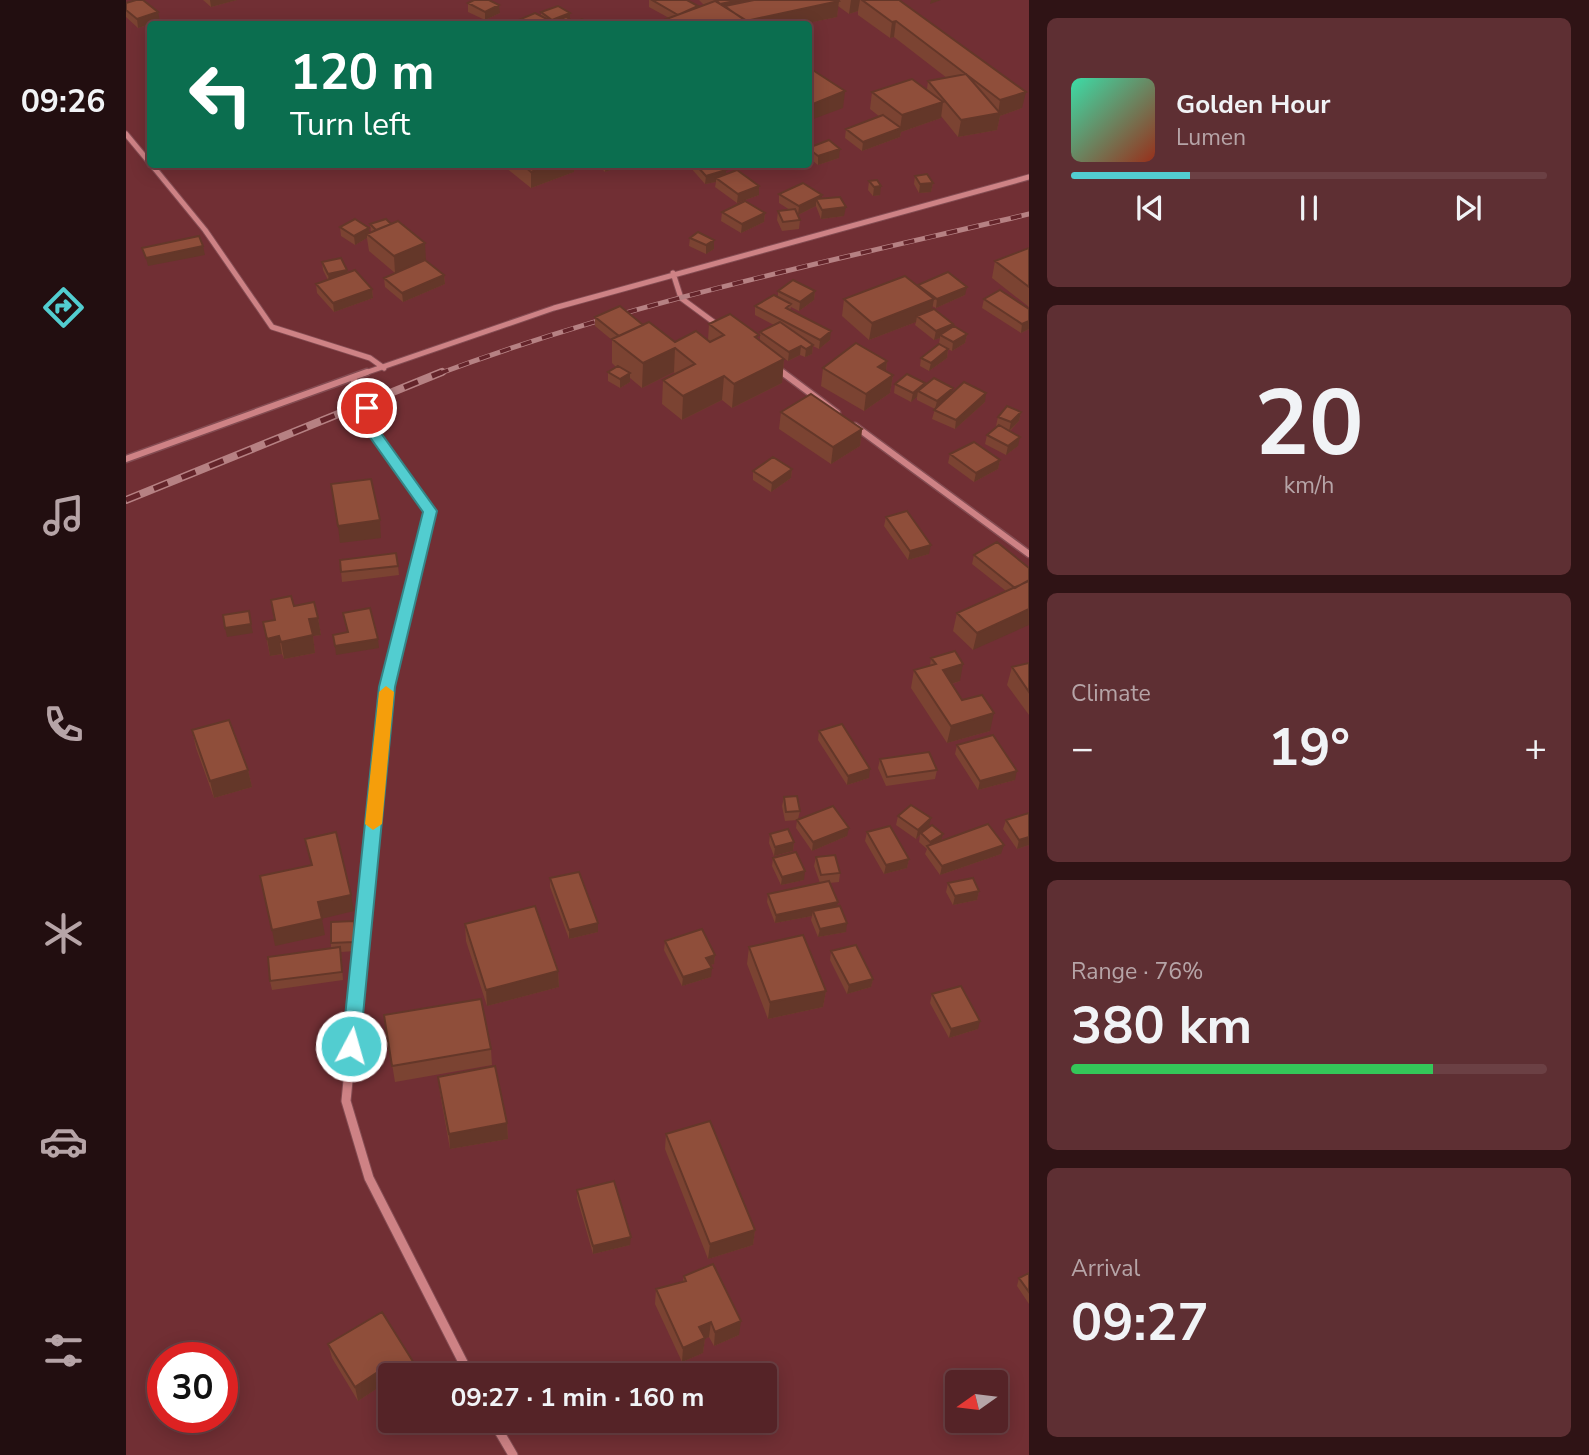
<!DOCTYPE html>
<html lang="en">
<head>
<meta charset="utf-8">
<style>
	:root { --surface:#552327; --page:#5e2f33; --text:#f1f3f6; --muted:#b6a4a7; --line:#6b4044; --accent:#52cdd0 }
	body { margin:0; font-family:"Nunito Sans",sans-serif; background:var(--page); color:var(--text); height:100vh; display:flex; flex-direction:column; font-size:26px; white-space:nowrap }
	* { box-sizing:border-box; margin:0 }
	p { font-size:23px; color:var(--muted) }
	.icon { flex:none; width:38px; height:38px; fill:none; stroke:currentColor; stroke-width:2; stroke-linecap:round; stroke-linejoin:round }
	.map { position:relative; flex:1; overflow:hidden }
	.panel { display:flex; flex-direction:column; gap:18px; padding:18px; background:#2f1315; width:560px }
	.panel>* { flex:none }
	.guide { position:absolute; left:21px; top:21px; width:665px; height:147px; border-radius:7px; box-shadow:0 4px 18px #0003,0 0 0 2px var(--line); background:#0b6e4f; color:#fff; overflow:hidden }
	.needle { width:46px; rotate:256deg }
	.tools { position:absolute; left:819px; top:1370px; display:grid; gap:14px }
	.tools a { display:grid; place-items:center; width:63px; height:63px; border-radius:7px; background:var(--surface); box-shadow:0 4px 18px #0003,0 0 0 2px var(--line); font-size:35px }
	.speed { position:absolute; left:21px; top:1342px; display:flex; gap:14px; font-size:35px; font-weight:700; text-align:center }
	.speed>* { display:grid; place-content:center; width:91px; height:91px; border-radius:50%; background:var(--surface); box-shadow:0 4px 18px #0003,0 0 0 2px var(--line); line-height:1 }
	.speed .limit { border:10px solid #d22; background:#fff; color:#111 }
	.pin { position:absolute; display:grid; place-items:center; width:60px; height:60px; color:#fff; margin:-30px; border:4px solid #fff; border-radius:50%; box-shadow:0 2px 7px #0007 }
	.me { position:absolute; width:77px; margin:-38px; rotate:6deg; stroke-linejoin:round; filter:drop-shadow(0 0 5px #0008) }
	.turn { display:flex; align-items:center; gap:24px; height:147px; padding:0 28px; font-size:32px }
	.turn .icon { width:91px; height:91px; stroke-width:2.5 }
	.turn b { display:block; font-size:49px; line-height:60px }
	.big { font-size:52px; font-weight:700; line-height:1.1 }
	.panel .tile { flex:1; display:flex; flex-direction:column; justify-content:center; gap:10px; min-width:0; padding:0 24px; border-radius:10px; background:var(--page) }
	.panel .dial { align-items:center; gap:0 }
	.dial b { font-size:91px; line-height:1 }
	.song { display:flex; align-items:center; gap:21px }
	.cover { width:84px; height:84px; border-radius:10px; background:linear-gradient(135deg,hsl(160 70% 55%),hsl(10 70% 35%)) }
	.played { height:7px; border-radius:4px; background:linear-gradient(90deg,var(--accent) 25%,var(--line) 25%) }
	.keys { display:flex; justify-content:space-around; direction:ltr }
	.heat { display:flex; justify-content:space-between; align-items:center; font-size:38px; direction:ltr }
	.charge { height:10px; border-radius:5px; background:linear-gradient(90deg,#34c759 76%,var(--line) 0) }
	.trip { position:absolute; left:252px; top:1363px; width:399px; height:70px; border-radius:7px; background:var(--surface); box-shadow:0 4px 18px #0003,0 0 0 2px var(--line); font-weight:700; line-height:70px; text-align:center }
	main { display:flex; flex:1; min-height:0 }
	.tab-bar { display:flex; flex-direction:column; width:126px; justify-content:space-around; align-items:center; background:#220e10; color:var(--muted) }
	.tab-bar .icon { width:49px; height:49px }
	.tab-bar .active { color:var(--accent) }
	.tab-bar b { font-size:32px; color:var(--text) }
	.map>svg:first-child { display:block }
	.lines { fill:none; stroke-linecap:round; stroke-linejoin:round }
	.street-far2-casing { stroke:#844c52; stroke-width:7 }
	.street-far1-casing { stroke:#844c52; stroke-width:9 }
	.street-casing { stroke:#844c52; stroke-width:11 }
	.street-far2 { stroke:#ce8285; stroke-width:5 }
	.street-far1 { stroke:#ce8285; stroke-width:6 }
	.street { stroke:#ce8285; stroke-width:9 }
	.rail-far1-casing { stroke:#b68183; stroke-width:5 }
	.rail-casing { stroke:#b68183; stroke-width:8 }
	.rail-far1 { stroke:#64242a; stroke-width:3.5; stroke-dasharray:11; stroke-linecap:butt }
	.rail { stroke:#64242a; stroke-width:5; stroke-dasharray:15; stroke-linecap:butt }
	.wall { fill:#7b4332 }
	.shaded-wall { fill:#643729 }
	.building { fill:#8f4e3a; stroke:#643729; stroke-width:2 }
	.route { fill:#52cdd0; stroke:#358587; stroke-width:2 }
	.slow { fill:#f59e0b }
</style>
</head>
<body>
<main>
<nav class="tab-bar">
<b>09:26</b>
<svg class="icon active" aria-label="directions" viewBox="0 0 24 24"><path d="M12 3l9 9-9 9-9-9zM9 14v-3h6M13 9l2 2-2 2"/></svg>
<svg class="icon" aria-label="music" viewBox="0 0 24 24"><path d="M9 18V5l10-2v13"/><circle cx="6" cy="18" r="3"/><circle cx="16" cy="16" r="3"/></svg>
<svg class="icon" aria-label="phone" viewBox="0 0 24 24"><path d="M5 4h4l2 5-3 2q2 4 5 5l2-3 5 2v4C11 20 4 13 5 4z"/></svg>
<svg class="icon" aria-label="climate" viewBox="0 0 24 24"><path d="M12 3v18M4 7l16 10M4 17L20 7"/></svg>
<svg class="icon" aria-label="car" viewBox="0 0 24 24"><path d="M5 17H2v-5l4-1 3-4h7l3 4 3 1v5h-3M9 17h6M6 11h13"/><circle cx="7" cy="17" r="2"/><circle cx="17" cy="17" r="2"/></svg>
<svg class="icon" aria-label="filters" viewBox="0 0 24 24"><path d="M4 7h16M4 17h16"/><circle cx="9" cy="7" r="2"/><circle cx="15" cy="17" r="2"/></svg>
</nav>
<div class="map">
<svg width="903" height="1455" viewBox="0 0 903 1455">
	<rect width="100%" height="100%" fill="#712f34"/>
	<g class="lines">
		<g class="street-far2-casing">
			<path id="street-far2" d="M0,134L24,163
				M25,164L79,230L146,327L244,358L258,368
				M547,273L555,298L593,326
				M650,368L658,374
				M236,374L428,308L903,177"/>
		</g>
		<g class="street-far1-casing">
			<path id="street-far1" d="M656,372L711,413
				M228,378L229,406L241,408L248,433L304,511L261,687L245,849
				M729,426L903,554
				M0,459L241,372"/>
		</g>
		<g class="street-casing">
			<path id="street" d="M245,848L220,1101L243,1178L344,1376
				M367,1421L387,1455"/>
		</g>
		<use href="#street-far2" class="street-far2"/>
		<use href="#street-far1" class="street-far1"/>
		<use href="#street" class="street"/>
		<g class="rail-far1-casing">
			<path id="rail-far1" d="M312,374C504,302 704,261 903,214"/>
		</g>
		<g class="rail-casing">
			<path id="rail" d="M0,500L316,372"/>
		</g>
		<use href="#rail-far1" class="rail-far1"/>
		<use href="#rail" class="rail"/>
	</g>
	<path class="wall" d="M77,0H111L85,7Z
		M523,0H561L572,6V8L578,5L573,0H773L896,108L874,116L871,130L832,137L815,116V118L775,132L774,137L736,151L719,138L720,129L754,117L744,109L746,92L801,89L802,81L821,78L768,37L764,38L732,15V11L723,14L712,6L711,17L677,24H535V21L543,18L523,7Z
		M0,3L34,21L12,28L0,17Z
		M342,3L374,13L359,20L342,12Z
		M415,12L444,13V19L449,22L465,24H390V21L415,16Z
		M682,147L713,158L692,165L682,157Z
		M375,164H448V172L405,188Z
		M471,164H502L479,172Z
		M564,164H595L600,174L633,195L611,203L589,187L590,182L579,184L564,167Z
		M789,176L807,183L805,192L793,193L788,184Z
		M743,181L754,195L747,196L742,190Z
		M653,194L696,199L718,216L695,219L690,206L672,215L674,220L673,229L656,231L651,220L652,211L664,210L653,203Z
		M596,212L639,213L638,222L615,233L595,221Z
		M244,224L300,260L318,275L319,284L277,302L259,287L258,278L269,273L243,251L241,238L229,245L215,236L214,227L243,233L245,232Z
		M564,238L588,249L580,254L563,246Z
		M903,248V307L866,278L869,261Z
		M196,262L221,273L246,289L247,298L208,312L191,293L190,284L202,280L197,270Z
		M792,285L839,295L810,308L806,306V309L827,327L841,334L839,343L826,351L822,349L821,358L803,371L794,366L795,358L819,347L813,343L814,338L808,340L789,325L790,322L743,340L716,316L718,299L792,286Z
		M652,291H689L688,300L673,311L665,307L664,310L704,340L693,349L687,346L686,354L679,357L674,355L662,361L647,351L658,359L656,383L606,408L596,400L556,420L536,404L537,380L549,374L548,372L516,388L504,378V382L494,388L482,381V372L490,367L486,363V340L469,326V317L518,325L549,342L582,340L583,324L634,341V332L648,325L629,315V306L652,297Z
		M858,299L903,309V329L895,333L856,308Z
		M761,361L760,371L767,375L764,393L738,411L695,386L697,368Z
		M769,384L827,388L826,393L859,402L829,429L806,419L809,409L791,400V397L785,402L768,393Z
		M655,412L736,429L734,446L705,464L653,429Z
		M895,412L893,421L884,431L892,446L880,455L859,444L861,435L872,427L870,426L872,417Z
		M824,454L874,460L872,469L848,482L822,463Z
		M666,469L665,478L645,492L627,480V471Z
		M760,517L803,554L782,560L758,526Z
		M848,555L903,568L847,650L827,631L831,613L880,591L846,564Z
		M214,560L272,566L273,575L216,582Z
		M145,600L168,606L192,618L195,635L187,636L189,653L158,659L156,654L144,656L137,622L148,620Z
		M805,658L834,681L826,684L836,700L864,731L821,743L785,688L788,670L804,666Z
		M903,663V715L881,685L886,667Z
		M66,730L122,770L126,787L88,798L70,748Z
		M693,731L743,778L721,785L692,740Z
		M831,745L889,780L852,790L829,754Z
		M754,759L811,770L809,779L760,786L752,768Z
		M658,797L674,811L672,819L721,836L686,851L670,828L671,820L659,821L656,806Z
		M903,813V845L891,849L877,829L880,820Z
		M772,816L803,827L817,834L815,841L875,854L814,875L799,854L801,849L793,842L794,835L790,839L770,825Z
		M741,832L783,859L781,868L758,874L739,841Z
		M644,834L668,842L667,851L648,856L643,843Z
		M690,857L714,873L713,882L703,883L720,932L692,937L685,920L686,916L649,923L641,902L642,894L694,883L688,866Z
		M647,858L678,880L655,885L646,866Z
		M424,878L472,932L443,939L424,887Z
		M822,883L853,891L851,900L827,905L820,892Z
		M339,924L432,971L433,987L361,1006L340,941Z
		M229,930V951L215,952L217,980L146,990L144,981L205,948V943Z
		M539,941L589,955L588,964L584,965L585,977L556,986L538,950Z
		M623,947L700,991L697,1007L642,1019L621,964Z
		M705,951L747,979L745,987L721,994L704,960Z
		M806,994L852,1029L823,1038L804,1003Z
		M258,1015L365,1049L366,1065L269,1082Z
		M312,1077L381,1123L382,1139L324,1149L314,1093Z
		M540,1134L629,1230L627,1245L582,1259L539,1149Z
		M451,1190L504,1245L467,1254L451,1198Z
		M903,1273V1304L891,1286L893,1278Z
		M558,1276L613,1335L588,1346L583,1337L579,1338L577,1353L556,1362L529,1304L530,1289L557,1281Z
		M202,1344L264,1376V1394L258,1384L232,1401L206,1358Z
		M569,1421H605L604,1425L572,1431Z"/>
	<path class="shaded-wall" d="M84,0H111L85,7Z
		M614,0H627L599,6V19L594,4Z
		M725,0H734L732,11L723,14Z
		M805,0H815L804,4Z
		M713,1L711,17L677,24H615V22Z
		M373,5L374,13L359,20V12Z
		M32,12L34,21L12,28L11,19Z
		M444,13V21L426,24V20Z
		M770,21L768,37L764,38L766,22Z
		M719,91L717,108L682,121V106Z
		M900,92L896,108L874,116L871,130L832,137L835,120L872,114L874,100Z
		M817,102L815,118L775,132L774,137L736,151L737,142L774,129L776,115Z
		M714,149L713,158L692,165V156Z
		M294,164H311V165L294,167Z
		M423,164H448V172L405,188V172Z
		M480,164H502L479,172Z
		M600,170V179L590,178V182L579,184L580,176Z
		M807,183L805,192L793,193L794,184Z
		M633,186V195L611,203L612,194Z
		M755,186L754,195L747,196L748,187Z
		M696,195L695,204L690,199V206L672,215L673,206Z
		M720,207L718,216L695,219L696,210Z
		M639,213L638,222L615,233L616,224Z
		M243,228L244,236L241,234V238L229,245L228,236Z
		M588,240V249L580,254V245Z
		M299,243L300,260L269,273L268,256Z
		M77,246L79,255L22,266L20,258Z
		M221,270V279L203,283L202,274Z
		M318,275L319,284L277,302L276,293Z
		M841,287L839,295L810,308L811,299Z
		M246,289L247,298L208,312L207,303Z
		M689,291L688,300L673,311L674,302Z
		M808,299L805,316H791L790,322L743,340L746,323Z
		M903,321V329L895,333L896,324Z
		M827,324L826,333L814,335V338L808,340L810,331Z
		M705,331L704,340L693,349L694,340Z
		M841,334L839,343L826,351L827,342Z
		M687,345L686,354L679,357L680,349Z
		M675,346L674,355L662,361L663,352Z
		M549,348L548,372L516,388L517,363Z
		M822,349L821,358L803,371L805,363Z
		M658,359L656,383L606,408L608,384Z
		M761,361L759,378L752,367Z
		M504,373V382L494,388V379Z
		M767,375L764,393L738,411L740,394Z
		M598,376L596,400L556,420L557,396Z
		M799,383L797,392L792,391L791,397L785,402L787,393Z
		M827,388L826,397L809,409L811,401Z
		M860,393L859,402L829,429L830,420Z
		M895,412L893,421L883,431L885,422Z
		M736,429L734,446L705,464L707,447Z
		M894,437L892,446L880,455L882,446Z
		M874,460L872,469L848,482L850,473Z
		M666,469L665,478L645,492L646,483Z
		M254,520L255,538L214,543L212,526Z
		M805,545L803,554L782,560L784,551Z
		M903,609V625L847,650L851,633Z
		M192,618L195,635L187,636L189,653L158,659L155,642L183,619Z
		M125,624L127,633L101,637L99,628Z
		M153,636L156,654L144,656L141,639Z
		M252,639L253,648L210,655L209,646Z
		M837,664L834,681L813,688L817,670Z
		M868,713L864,731L821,743L825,726Z
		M744,769L743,778L721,785L722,776Z
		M122,770L126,787L88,798L84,781Z
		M891,771L889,780L852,790L854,781Z
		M805,818L803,827L795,833L794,835L790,839L792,830Z
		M723,828L721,836L686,851L687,842Z
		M817,834L815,842L803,848L804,842Z
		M903,837V845L891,849L893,840Z
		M668,842L667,851L648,856L649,847Z
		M878,845L875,854L814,875L816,866Z
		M783,859L781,868L758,874L760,865Z
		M679,871L678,880L655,885L656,877Z
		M853,891L851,900L827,905L829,896Z
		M225,895L228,911L195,919L192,902Z
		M712,902L710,911H687L686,916L649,923L650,915Z
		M196,919L199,935L149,946L146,930Z
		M228,921L229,930V951L228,942Z
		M472,923V932L443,939V930Z
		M721,923L720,932L692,937L694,929Z
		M589,955L588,964L580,966V958Z
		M586,968L585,977L556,986L557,977Z
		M432,971L433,987L361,1006L360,990Z
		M747,979L745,987L721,994L723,985Z
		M700,991L697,1007L642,1019L644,1002Z
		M854,1021L852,1029L823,1038L825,1029Z
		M381,1123L382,1139L324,1149L323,1134Z
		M629,1230L627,1245L582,1259L584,1244Z
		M505,1237L504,1245L467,1254V1246Z
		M615,1321L613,1335L588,1346L589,1332Z
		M585,1322L583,1337L572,1341L573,1327Z
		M579,1338L577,1353L556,1362L557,1348Z
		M255,1370L258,1384L232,1401L229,1387Z"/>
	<path class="building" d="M10,0H17L32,12L11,19L0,10V3Z
		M348,0H363L373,5L359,12L342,3Z
		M526,0H561L572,6L552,15Z
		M590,0H614L594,4Z
		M628,0H712L713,1L620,21L604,10L599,6Z
		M736,0H773L900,92L874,100L770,21L766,22Z
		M589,1L626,24H540L535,21Z
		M432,6L444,13L426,20L415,12Z
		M409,13L425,21L417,24H396L390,21Z
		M440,17L452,24H422Z
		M456,19L465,24H452L449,22Z
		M682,67L719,91L682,106Z
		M840,74L874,113L835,120L802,81Z
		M786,79L817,102L776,115L746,92Z
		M757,115L775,128L737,142L720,129Z
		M703,140L714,149L692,156L682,148Z
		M396,164H423L405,172Z
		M569,164H595L600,170L580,176Z
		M611,170L633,186L612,194L590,178Z
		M801,174L807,183L794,184L789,176Z
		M751,180L755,186L748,187L743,181Z
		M677,183L696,195L673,206L653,194Z
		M714,197L720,207L696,210L690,199Z
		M619,201L639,213L616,224L596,212Z
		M669,209L674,220L657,222L652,211Z
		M229,219L243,228L228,236L214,227Z
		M260,219L265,224L250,230L244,224Z
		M272,221L299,243L268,256L241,234Z
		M572,232L588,240L580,245L564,238Z
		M73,236L77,246L20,258L16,248Z
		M903,248V287L869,261Z
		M215,258L221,270L202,274L196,262Z
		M299,260L318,275L276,293L258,278Z
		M229,270L246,289L207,303L190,284Z
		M822,272L841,287L811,299L792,285Z
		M779,276L808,299L746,323L718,299Z
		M667,280L689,291L674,302L652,291Z
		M874,290L903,309V321L896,324L858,299Z
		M648,295L665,304L660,308L705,331L694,340L629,306Z
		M494,306L517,325L493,336L469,317Z
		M808,309L827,324L810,331L791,316Z
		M604,314L633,335L629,337L658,359L608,384L598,376L557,396L537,380L569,364L549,348L517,363L486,339L523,322L549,342L570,331L584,342L598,335L583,324Z
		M654,322L687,345L680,349L675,346L663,352L634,332Z
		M828,326L841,334L827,342L814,335Z
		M730,343L761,361L752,367L767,375L740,394L697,368Z
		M813,344L822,349L805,363L795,358Z
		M492,366L504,373L494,379L482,372Z
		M781,374L799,383L787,393L769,384Z
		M808,378L827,388L811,401L792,391Z
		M838,382L860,393L830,420L808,410Z
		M685,394L736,429L707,447L655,412Z
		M881,406L895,412L885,422L872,417Z
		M873,425L894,437L882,446L861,435Z
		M848,442L874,460L850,473L824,454Z
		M647,457L666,469L646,483L627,471Z
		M245,479L254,520L212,526L205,484Z
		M781,511L805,545L784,551L760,517Z
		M871,542L903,568V580L889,588L848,555Z
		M270,553L272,566L215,572L214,560Z
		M903,581V609L851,633L831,613Z
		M165,596L168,606L188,602L192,618L183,619L187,635L155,642L153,636L141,639L137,622L149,620L145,600Z
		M244,608L252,639L209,646L207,635L222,632L217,613Z
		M123,611L125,624L99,628L97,615Z
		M829,651L837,664L817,670L836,700L856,695L868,713L825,726L788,670L810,664L805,658Z
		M903,663V692L886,667Z
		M103,720L122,770L84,781L66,730Z
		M716,724L744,769L722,776L693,731Z
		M867,735L891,771L854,781L831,745Z
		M803,752L811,770L761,777L754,759Z
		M671,796L674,811L660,812L658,797Z
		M785,805L805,818L792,830L772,816Z
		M707,806L723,828L687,842L671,820Z
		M903,813V837L893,840L880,820Z
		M862,824L878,845L816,866L801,846Z
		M806,825L817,834L804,842L795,833Z
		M764,826L783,859L760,865L741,832Z
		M662,829L668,842L649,847L644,834Z
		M210,832L225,895L192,902L196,919L146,930L134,876L186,865L179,839Z
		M670,852L679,871L656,877L647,858Z
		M709,855L714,873L695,875L690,857Z
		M453,872L472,923L443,930L424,878Z
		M847,878L853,891L829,896L822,883Z
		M703,881L712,902L650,915L642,894Z
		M409,906L432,971L360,990L339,924Z
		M714,906L721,923L694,929L687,911Z
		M228,921V942L205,943V922Z
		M576,929L589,955L580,958L586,968L557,977L539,941Z
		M677,935L700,991L644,1002L623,947Z
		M730,945L747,979L723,985L705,951Z
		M214,947L216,972L144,981L142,957Z
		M835,986L854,1021L825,1029L806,994Z
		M355,999L365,1049L266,1066L258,1015Z
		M369,1066L381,1123L323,1134L312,1077Z
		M584,1121L629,1230L584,1244L540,1134Z
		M488,1181L505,1237L467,1246L451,1190Z
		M587,1264L615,1321L589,1332L585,1322L573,1327L579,1338L557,1348L530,1289L560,1281L558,1276Z
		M903,1273V1292L893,1278Z
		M256,1312L296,1376H264V1384L255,1370L229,1387L202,1344Z
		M572,1421H589L572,1424Z"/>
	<path class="route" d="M241,404L248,408L255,433L311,511L269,687L234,1046L232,1051H219L216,1046L253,687L297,512L241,433L234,408Z"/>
	<path class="slow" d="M260,686L268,692L256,824L247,830L239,824L253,692Z"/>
</svg>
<div class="tools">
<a><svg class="needle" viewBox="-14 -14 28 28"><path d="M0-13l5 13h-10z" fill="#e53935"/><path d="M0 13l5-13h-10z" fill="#b6a4a7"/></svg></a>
</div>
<div class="speed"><div class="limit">30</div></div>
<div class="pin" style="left:241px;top:408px;background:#d93025"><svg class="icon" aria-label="arrive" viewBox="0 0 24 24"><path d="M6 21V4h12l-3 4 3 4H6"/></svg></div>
<svg class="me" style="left:225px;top:1046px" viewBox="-20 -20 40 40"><circle r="17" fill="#52cdd0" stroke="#fff" stroke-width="3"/><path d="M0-11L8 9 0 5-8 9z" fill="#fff"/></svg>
<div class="trip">09:27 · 1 min · 160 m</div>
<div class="guide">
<div class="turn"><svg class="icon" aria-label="left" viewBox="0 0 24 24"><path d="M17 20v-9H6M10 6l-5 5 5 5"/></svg><div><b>120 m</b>Turn left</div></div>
</div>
</div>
<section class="panel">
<div class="tile">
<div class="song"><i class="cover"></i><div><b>Golden Hour</b><p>Lumen</p></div></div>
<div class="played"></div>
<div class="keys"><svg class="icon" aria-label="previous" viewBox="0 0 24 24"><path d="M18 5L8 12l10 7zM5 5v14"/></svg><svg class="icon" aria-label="pause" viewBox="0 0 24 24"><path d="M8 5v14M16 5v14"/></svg><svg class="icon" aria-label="next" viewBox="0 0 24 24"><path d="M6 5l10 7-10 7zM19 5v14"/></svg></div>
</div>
<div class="tile dial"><b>20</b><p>km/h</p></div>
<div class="tile"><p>Climate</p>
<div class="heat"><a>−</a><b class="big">19°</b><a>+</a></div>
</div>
<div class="tile"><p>Range · 76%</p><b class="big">380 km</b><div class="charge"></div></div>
<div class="tile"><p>Arrival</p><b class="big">09:27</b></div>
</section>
</main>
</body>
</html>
